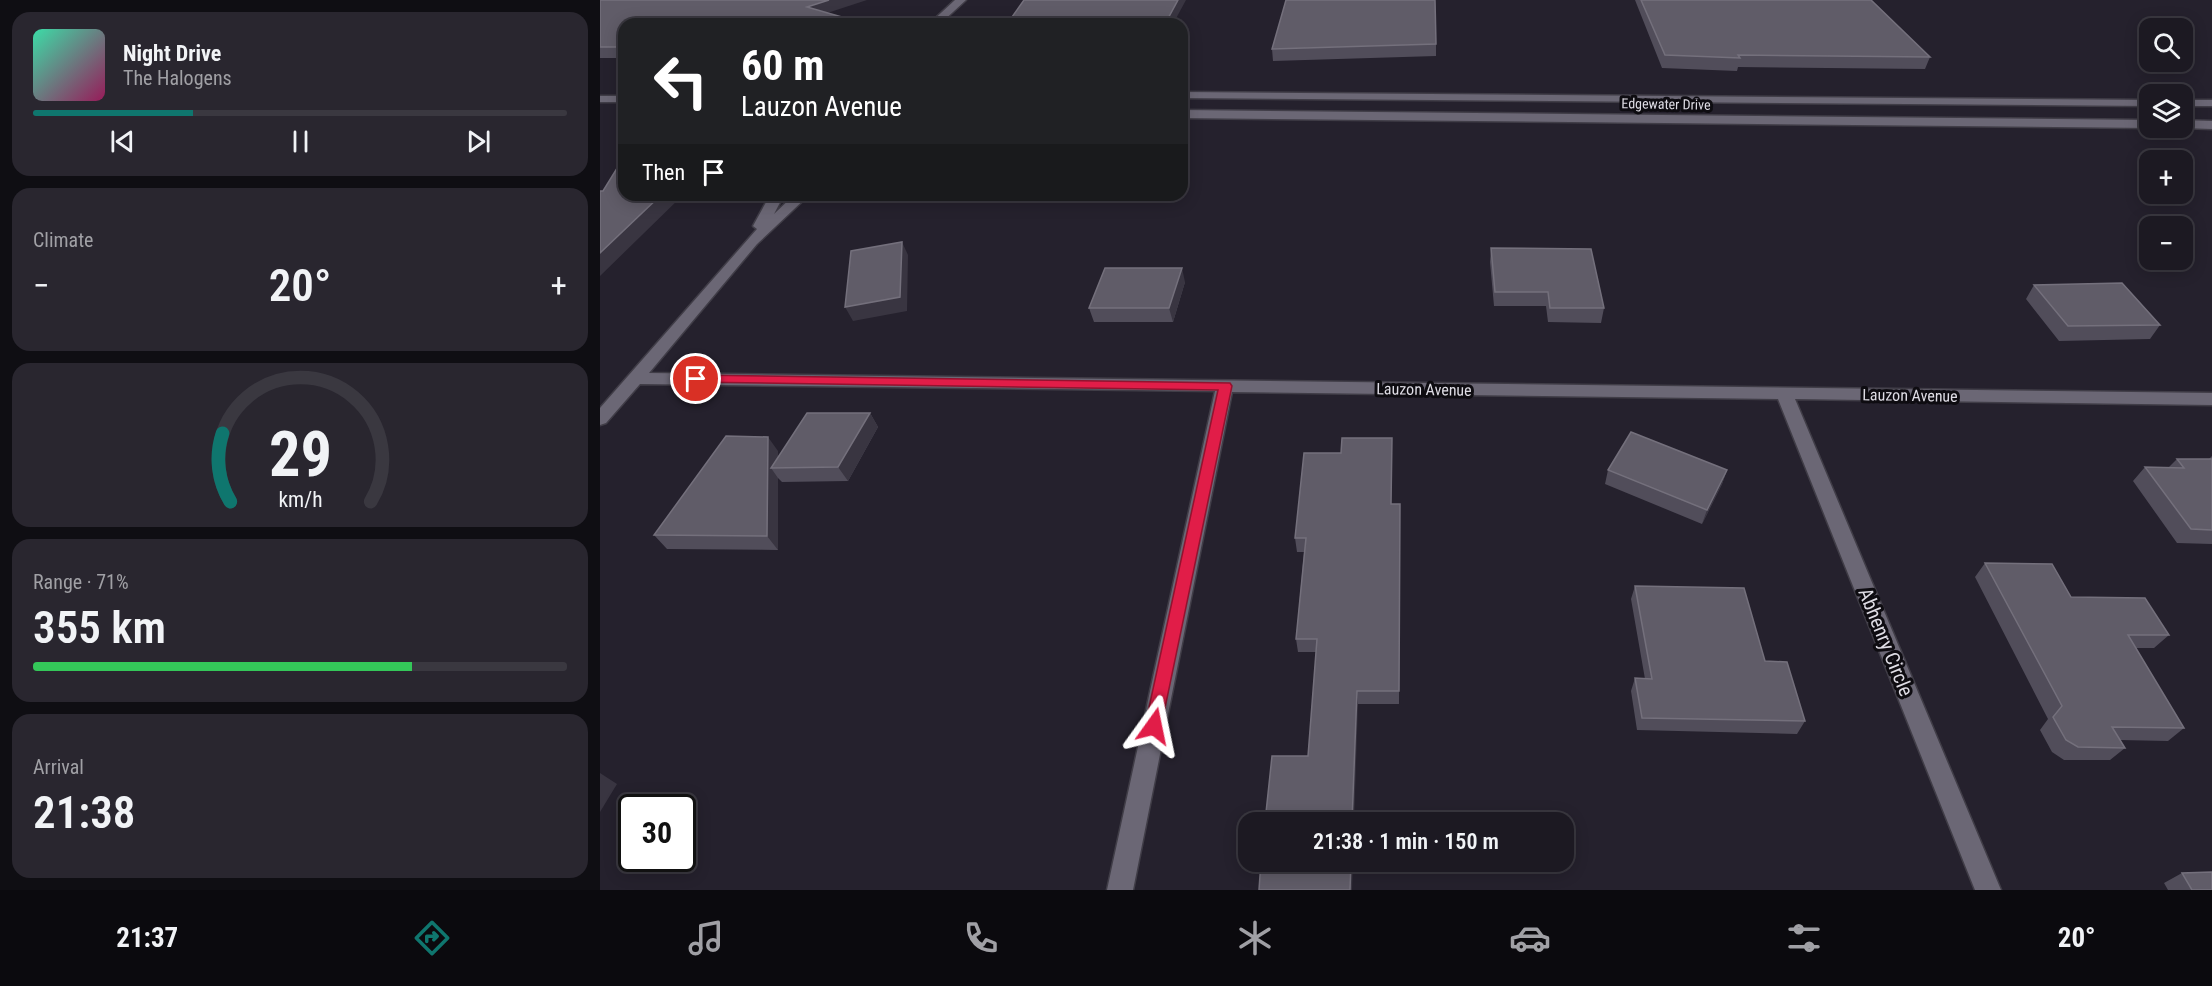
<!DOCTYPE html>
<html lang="en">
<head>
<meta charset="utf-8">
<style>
	:root { --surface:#1c1922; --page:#29262f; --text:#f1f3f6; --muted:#a0a0a5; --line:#3a3840; --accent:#0f766e }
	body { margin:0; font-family:"Roboto Condensed",sans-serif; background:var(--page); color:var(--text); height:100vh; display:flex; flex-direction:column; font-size:22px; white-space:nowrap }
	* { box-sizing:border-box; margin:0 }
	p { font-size:20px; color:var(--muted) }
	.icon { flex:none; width:33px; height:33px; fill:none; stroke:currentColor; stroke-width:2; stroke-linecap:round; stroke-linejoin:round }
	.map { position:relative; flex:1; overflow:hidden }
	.panel { display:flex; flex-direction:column; gap:12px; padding:12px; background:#0f0e13; width:600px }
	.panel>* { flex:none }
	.banner { position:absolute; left:18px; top:18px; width:570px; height:183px; border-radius:18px; box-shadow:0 3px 15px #0003,0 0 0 2px var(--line); background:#202124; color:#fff; overflow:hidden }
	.controls { position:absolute; left:1539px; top:18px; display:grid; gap:12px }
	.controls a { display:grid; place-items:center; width:54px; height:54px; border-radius:12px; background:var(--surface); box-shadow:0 3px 15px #0003,0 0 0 2px var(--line); font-size:30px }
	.speed { position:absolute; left:18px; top:794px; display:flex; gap:12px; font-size:30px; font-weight:700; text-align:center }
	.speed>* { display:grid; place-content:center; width:78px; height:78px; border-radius:50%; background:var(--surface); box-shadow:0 3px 15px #0003,0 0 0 2px var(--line); line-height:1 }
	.speed .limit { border:3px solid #111; border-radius:9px; background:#fff; color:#111 }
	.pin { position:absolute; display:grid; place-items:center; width:51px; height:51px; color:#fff; margin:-26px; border:3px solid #fff; border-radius:50%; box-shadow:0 2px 6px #0007 }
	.me { position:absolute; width:66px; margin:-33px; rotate:12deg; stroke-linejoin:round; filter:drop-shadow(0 0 4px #0008) }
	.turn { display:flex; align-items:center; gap:21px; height:126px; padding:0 24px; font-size:27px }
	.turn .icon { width:78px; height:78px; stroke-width:2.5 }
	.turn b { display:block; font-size:42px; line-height:51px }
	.then { display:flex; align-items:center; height:57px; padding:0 24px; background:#0003; gap:12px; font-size:22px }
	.big { font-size:45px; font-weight:600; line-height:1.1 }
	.panel .tile { flex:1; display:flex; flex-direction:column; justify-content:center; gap:9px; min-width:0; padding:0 21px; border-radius:18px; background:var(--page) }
	.panel .dial { align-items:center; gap:0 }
	.dial svg { height:156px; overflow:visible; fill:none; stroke:var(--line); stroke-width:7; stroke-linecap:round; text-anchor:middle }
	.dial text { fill:var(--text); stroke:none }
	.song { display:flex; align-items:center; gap:18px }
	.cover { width:72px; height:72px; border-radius:9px; background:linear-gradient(135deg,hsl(160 70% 55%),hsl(330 70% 35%)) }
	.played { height:6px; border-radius:3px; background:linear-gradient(90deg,var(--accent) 30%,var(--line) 30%) }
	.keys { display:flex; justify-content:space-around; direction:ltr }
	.heat { display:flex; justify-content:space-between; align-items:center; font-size:33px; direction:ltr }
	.charge { height:9px; border-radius:4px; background:linear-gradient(90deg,#34c759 71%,var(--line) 0) }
	.trip { position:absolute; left:638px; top:812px; width:336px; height:60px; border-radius:18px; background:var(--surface); box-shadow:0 3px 15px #0003,0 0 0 2px var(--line); font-weight:600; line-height:60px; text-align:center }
	.tab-bar { display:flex; height:96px; justify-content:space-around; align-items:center; background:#0b0a0e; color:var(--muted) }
	.tab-bar .icon { width:42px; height:42px }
	.tab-bar .current { color:var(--accent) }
	.tab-bar b { font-size:27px; color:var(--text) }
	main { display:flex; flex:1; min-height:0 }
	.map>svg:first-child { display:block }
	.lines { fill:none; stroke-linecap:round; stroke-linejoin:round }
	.minor-casing { stroke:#403d47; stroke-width:3 }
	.minor { fill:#6b6775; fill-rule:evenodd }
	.wall { fill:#514d5a }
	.shaded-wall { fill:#393541 }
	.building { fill:#605c68; stroke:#74707c; stroke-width:1.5 }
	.route { fill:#e11d48; stroke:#92132f; stroke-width:1.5 }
	.labels { text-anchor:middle; stroke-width:6; stroke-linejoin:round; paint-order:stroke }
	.far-street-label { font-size:14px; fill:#dfdde5; stroke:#0e0c11 }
	.street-label { font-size:16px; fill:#dfdde5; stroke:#0e0c11 }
	.near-street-label { font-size:20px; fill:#dfdde5; stroke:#0e0c11 }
</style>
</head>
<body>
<main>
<section class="panel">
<div class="tile">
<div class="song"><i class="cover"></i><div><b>Night Drive</b><p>The Halogens</p></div></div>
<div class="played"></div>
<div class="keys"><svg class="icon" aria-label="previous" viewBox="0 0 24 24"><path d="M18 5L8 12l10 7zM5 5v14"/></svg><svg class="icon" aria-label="pause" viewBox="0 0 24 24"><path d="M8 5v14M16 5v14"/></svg><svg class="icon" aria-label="next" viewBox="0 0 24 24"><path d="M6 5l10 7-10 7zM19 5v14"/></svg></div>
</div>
<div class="tile"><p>Climate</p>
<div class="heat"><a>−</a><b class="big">20°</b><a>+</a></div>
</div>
<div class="tile dial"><svg viewBox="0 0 100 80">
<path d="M14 69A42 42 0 1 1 86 69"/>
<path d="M14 69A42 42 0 0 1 10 34" stroke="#0f766e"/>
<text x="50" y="56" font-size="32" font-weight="700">29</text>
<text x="50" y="72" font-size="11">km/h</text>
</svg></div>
<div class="tile"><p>Range · 71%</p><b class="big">355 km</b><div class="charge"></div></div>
<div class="tile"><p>Arrival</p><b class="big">21:38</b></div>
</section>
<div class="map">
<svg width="1612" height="890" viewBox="0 0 1612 890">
	<rect width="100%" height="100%" fill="#25212d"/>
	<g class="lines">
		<g class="minor-casing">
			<path id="minor" d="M355,0H366L340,24H329Z
				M582,92L1550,100V106L582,98Z
				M0,96H24V102H0Z
				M1582,100H1612V106H1582Z
				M582,110L1550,120V128L582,118Z
				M1582,120L1612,121V129L1582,128Z
				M170,195H184L174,214L194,195H209L157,244L49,373L1612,393V405L1195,399L1401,890H1375L1178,399L632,392L533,890H507L615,391L40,384L6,423L0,425V408L157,229L153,226Z"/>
		</g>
		<use href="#minor" class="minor"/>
	</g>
	<path class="wall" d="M0,0L227,13L252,20L254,24H24V58H0Z
		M1035,0H1271L1330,57L1325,69L1138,67L1137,71L1062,68Z
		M836,44V56L673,61L672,49Z
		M292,195H388L385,200L294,199Z
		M891,248L1004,308L1001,323L948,322L946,306H894L890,262Z
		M585,282L573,322H494L489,308Z
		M1434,285L1560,325L1550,339L1459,341L1426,299Z
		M270,413L278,427L248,481L182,482L178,478V550L67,549L54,535L178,451V457Z
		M792,452L791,504H800L799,704H758L708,756L716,652H698L696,639L704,552H697L695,538L741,453Z
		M1612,456V544L1577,543L1533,481L1545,467H1569L1577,459H1609Z
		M1008,470H1127L1122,484L1102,524L1005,484Z
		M1385,563L1569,635L1554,648H1536L1584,728L1568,741L1520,740L1525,748L1510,760H1464L1452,752L1440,730L1448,719L1375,577Z
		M1035,586L1165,661L1205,721L1197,734L1037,730L1031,691L1035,678L1045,679L1031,599Z
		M1582,873L1612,890H1568L1564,883Z"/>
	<path class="shaded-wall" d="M229,0H267L212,18L207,7Z
		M578,0H586L573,24H565Z
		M252,20L254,24H243Z
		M61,195H83L0,276V253Z
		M383,195H388L385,200Z
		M302,242L308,255L307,311L253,321L245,307Z
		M582,268L585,282L573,322L569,308Z
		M270,413L278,427L248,481L238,467Z
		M168,437L178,451V468H171L178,478V550L167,536Z
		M1127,470L1122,484L1102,524L1107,510Z
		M757,691L758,704L754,822H752Z
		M0,773L17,784L0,812Z
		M751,861H753L752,890H750Z"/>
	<path class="building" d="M0,0H229L207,7L252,20L243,24H24V47H0Z
		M424,0H578L565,24H407Z
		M686,0H835L836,44L672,49Z
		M1041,0H1271L1330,57L1138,55L1140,58L1065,55Z
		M24,157V195H61L0,253V191H3Z
		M302,242L300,297L245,307L251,251Z
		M891,248L991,249L1004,308H950L948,292H895Z
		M505,268H582L569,308H489Z
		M1522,283L1560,325L1468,326L1434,285Z
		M207,413H270L238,467L171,468Z
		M1031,432L1127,470L1107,510L1008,470Z
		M126,436L168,437L167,536L54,535Z
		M742,438H792L791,504H800L799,691H757L752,822H665L672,756H708L717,639H696L706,538H695L704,453H741Z
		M1577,459H1612V530L1591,529L1545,467L1584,468Z
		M1385,563L1452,564L1471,597L1545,598L1569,635H1528L1584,728L1512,727L1525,748L1478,747L1466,740L1453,717L1462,706Z
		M1035,586L1144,588L1165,661L1187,662L1205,721L1042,718L1035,678L1052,679Z
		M661,861H751L750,890H659Z
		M1612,872V890H1592L1582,873Z"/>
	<path class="route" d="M96,375L630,383L632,386L560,732L554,734L548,732L545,726L618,390L91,382L89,379L91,376Z"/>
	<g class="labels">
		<g class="far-street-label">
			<text transform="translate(1066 104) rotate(1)" y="5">Edgewater Drive</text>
		</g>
		<g class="street-label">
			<text transform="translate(824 389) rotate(1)" y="6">Lauzon Avenue</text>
			<text transform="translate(1310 395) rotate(1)" y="6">Lauzon Avenue</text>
		</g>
		<g class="near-street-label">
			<text transform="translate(1286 642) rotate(68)" y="7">Abhenry Circle</text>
		</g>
	</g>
</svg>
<div class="controls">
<a><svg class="icon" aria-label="search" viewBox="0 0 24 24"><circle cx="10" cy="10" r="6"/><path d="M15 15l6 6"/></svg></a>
<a><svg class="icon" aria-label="layers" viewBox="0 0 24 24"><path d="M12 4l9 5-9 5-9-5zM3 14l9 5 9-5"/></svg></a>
<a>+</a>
<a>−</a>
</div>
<div class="speed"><div class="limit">30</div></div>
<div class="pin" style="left:96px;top:379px;background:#d93025"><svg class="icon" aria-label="arrive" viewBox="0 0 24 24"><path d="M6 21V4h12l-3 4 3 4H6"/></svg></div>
<svg class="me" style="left:554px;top:726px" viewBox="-20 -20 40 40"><path d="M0-17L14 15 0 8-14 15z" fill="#e11d48" stroke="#fff" stroke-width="4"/></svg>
<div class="trip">21:38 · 1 min · 150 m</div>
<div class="banner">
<div class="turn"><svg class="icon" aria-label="left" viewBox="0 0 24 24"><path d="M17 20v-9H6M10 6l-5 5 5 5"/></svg><div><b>60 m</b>Lauzon Avenue</div></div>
<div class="then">Then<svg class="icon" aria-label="arrive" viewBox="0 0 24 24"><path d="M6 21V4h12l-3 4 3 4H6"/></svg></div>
</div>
</div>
</main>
<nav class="tab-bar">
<b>21:37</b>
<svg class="icon current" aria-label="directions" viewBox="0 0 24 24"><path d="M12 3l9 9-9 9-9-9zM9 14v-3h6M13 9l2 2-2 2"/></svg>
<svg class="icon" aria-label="music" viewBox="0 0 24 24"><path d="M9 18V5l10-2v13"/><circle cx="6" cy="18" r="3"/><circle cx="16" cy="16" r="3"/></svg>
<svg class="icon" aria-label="phone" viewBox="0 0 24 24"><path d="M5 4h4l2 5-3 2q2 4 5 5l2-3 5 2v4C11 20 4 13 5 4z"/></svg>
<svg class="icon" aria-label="climate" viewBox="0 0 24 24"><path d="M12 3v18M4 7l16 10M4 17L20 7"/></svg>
<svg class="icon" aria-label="car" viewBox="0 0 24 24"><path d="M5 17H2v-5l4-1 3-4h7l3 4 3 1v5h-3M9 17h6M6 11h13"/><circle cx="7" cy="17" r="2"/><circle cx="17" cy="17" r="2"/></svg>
<svg class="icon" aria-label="filters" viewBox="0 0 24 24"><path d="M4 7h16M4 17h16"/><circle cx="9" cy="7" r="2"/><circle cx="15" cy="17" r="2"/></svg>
<b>20°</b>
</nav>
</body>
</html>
